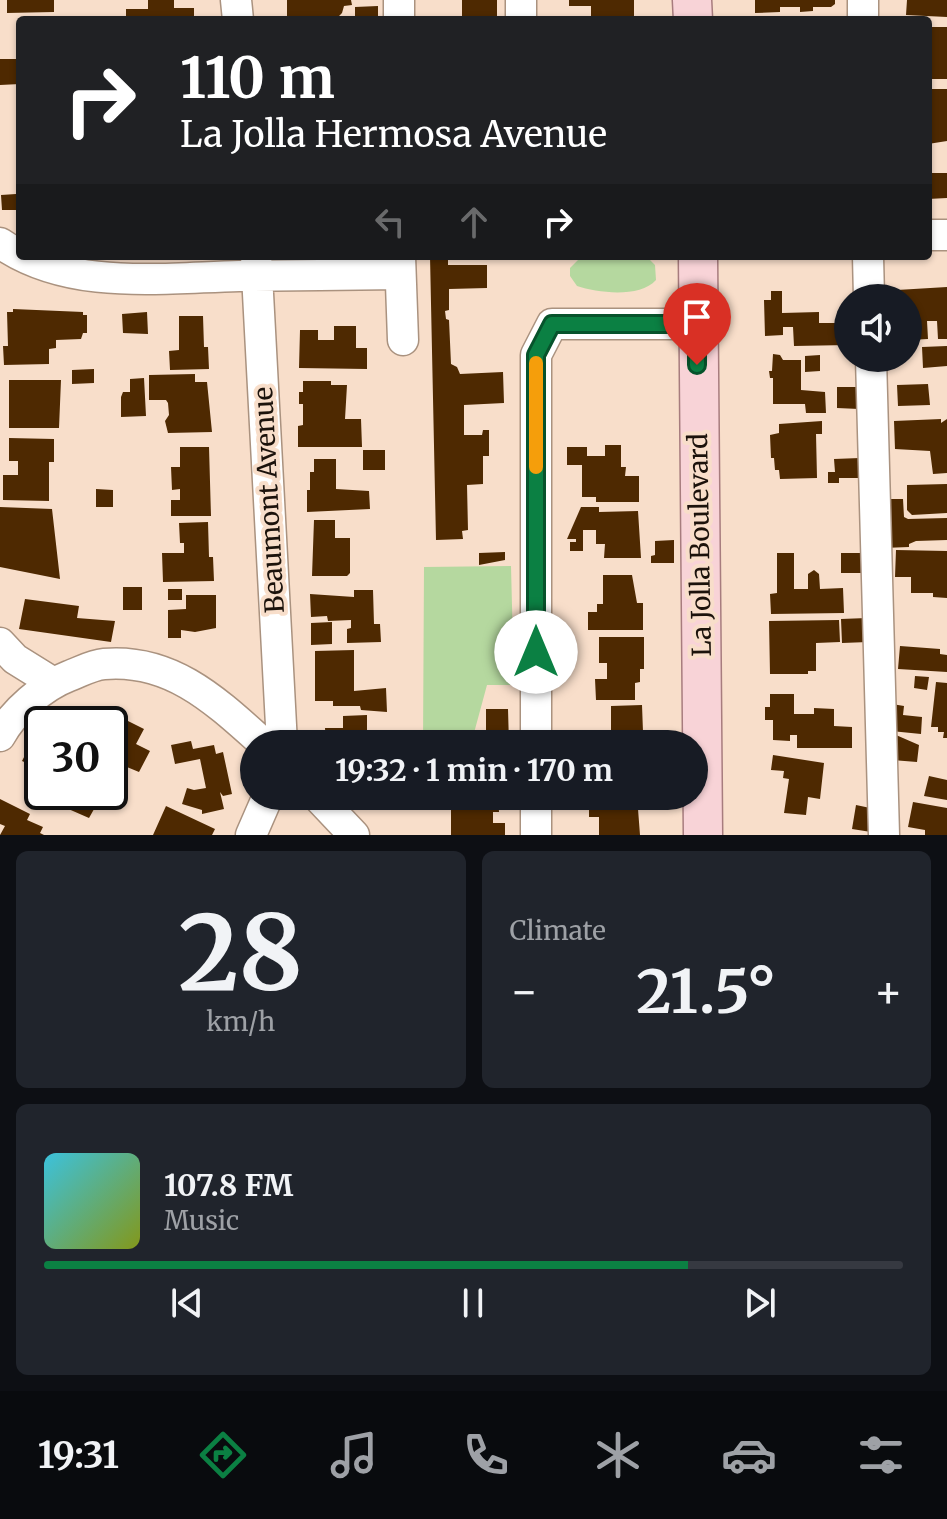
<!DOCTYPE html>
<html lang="en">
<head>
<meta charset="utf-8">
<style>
	:root { --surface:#171b24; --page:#20242c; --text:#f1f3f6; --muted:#9ea1a6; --line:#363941; --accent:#0b8043 }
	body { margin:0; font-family:Merriweather,serif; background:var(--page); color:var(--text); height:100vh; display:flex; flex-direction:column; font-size:30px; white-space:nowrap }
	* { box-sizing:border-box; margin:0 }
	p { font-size:26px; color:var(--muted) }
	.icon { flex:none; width:44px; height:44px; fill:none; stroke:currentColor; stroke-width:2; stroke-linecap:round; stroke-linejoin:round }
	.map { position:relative; height:835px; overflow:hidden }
	.side { display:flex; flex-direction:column; gap:16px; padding:16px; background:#0d0f14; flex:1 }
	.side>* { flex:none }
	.guide { position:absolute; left:16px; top:16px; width:916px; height:244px; border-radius:8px; box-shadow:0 2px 6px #0004; background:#202124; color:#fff; overflow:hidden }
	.fabs { position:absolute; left:834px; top:284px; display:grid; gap:16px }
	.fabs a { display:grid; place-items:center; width:88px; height:88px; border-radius:50%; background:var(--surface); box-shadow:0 2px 6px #0004; font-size:40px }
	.speed { position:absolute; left:24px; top:706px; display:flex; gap:16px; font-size:40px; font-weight:700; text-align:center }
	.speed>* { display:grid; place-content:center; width:104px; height:104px; border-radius:50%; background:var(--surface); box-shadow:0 2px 6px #0004; line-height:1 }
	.speed .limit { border:4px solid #111; border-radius:12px; background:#fff; color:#111 }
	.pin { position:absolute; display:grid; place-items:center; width:68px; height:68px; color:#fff; margin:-82px -34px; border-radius:50% 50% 50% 0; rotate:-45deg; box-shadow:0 0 8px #0007 }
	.pin .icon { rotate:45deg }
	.me { position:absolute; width:88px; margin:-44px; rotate:0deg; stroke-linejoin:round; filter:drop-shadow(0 0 6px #0008) }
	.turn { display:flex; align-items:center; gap:28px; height:168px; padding:0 32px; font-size:36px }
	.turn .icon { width:104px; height:104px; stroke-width:2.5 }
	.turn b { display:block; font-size:56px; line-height:68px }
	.lanes { display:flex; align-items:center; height:76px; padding:0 32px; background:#0003; justify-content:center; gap:40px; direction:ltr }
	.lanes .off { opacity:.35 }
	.big { font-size:60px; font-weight:700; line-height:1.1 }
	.side .widget { flex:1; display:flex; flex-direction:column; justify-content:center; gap:12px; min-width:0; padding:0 28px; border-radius:12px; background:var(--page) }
	.side .dial { align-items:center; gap:0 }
	.dial b { font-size:104px; line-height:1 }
	.song { display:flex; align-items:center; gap:24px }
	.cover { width:96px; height:96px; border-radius:12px; background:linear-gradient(135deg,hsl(190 70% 55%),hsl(70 70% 35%)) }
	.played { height:8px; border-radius:4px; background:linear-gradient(90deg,var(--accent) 75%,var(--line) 75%) }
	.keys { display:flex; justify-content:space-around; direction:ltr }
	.heat { display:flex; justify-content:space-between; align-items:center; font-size:44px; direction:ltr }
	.side .tiles { flex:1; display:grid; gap:16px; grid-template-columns:1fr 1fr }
	.widget:last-child { grid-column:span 2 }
	.trip { position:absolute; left:240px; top:730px; width:468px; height:80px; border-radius:40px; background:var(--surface); box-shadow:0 2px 6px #0004; font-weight:700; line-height:80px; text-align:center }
	.tab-bar { display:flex; height:128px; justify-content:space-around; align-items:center; background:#090b0e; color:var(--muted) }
	.tab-bar .icon { width:56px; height:56px }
	.tab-bar .selected { color:var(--accent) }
	.tab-bar b { font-size:36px; color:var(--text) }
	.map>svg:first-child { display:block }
	.green { fill:#b5d89f }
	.building { fill:#4e2901 }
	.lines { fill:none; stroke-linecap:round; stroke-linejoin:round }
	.minor-casing { stroke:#aa927f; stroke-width:33 }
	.major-casing { stroke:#a77c7e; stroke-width:41 }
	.minor { stroke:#fff; stroke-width:30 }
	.major { stroke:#f8d3d7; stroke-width:38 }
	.route-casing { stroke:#07532c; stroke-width:20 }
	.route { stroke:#0b8043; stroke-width:14 }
	.slow { stroke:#f59e0b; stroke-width:14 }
	.labels { text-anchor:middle; stroke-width:8; stroke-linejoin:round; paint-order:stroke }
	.street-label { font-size:26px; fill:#1b120b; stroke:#f8deca }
</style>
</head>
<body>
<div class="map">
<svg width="947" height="835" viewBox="0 0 947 835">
	<rect width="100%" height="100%" fill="#f8deca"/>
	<path class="green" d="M592,256H636L650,260L655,265L656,280C640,298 598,293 577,286L570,276V268L578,260Z
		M511,566L514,685H487L471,744H423L424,567Z"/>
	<path class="building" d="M7,0H54V12L7,13Z
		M148,0H174V8H194V20H126V9H148Z
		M287,0H351L352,5L344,6L342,13L335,20H287Z
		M462,0H497V20H462Z
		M569,0H634V17H626V20H591V6H569Z
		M755,0H835V4L831,7H813V11L800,12V7H780V12L755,13Z
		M907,0H947V17L906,15Z
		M378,6V20H355V7Z
		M16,24H20V84L0,85V59H17Z
		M928,27H947V79H928Z
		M928,89H947V141L928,144Z
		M928,173H947V198L928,199Z
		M18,180L20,210H2L1,195L16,194Z
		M430,256H448V265H487V288L449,289V310L445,311L446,319L449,320L451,364L457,367L460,374L503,372L504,403L464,405V435H482L483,430H489V456H483V484L467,485L468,530L462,531L463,539L436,540Z
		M947,287V339H938L937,321H927L928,339L909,340L908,298H897V290Z
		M771,291H782V313L819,312V323H835V327H839V322H848V345L794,346L793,327H783V335L765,336L764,300H771Z
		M13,309L83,312V315H87V333H83L81,339L56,340V348L49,349V364L4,365L3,346H8L7,312H13Z
		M147,312L148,334L123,333L122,314Z
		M179,316H203L204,347H208L209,369L170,370L169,351L179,350Z
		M334,326H356V348H367V369L299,368L300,330H318V340H334Z
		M947,346V366L923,368L922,347Z
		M773,354L780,355L783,360H801V390L825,392L826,413H806L805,404H773V378H770L769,371H772Z
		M820,355V371L805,372V356Z
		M94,369V383L72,384V370Z
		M195,374V382H207L212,432L168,433L165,421L169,415L168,403L166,400H149V375Z
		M144,378L146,416L121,417V397L123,392H130V379Z
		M9,380H61L59,428H9Z
		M303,381H331V385H347L345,419H361L362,447H298V426L303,425V404H299V392H303Z
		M928,384L930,405L898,406L897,385Z
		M837,387H859V409L837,408Z
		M941,419V423L947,419V473L933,474L930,451L895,449L894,421Z
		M822,421V434H816L817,478L780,479L779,470H775L774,458H771L770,435L779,433V424Z
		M9,438L54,439V462H49V501L3,500V475H18V461H9Z
		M605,445H621V467H626L625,476H639V502H596V497H582V465H567V447H587V456H605Z
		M180,447H209L211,516H171V500H180V489L172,490L171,467H180Z
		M363,450H385V470H363Z
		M860,458V478H839V483H828V472H835L834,459Z
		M314,459H336V489L369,491L370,509L307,512V490H310V472H314Z
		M947,484V513L912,515L907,510V485Z
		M96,489L113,490V507H96Z
		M885,499H903L904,517L908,519L947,518V540L916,541L909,544V547L883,548Z
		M0,507L52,509L60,579L0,567Z
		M581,507H599V512L638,511L641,558H604L605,544H596V530H583V551H570V542H576V539H567Z
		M314,520H335V538H350V573L347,576H312Z
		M208,522L209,557H213L214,581L163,582L162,553H184V543H180L179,523Z
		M674,540V563H651V556L655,555V541Z
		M896,550L947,551V598L933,597V593H911V577H895Z
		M505,552V560L479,565V553Z
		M777,553H794V589H808V574L814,570L819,574L820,589L843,588L844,613L771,614L770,594L777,593Z
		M841,553H865V573H841Z
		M603,575H632L637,603H643V630H588V612H597V604H603Z
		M123,587H142V610H123Z
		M168,589H182V600H168Z
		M354,590H373L374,624H380L381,642L347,643V629L351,628V620L328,621L327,616L311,617L310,594L354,597Z
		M186,595H216V628L195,632L181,630V638H168V610L186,609Z
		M25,599L79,606L77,618L115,621L111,642L19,629Z
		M867,618L868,642L842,643L841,619Z
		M839,620L840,642L816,643V671H808V674H770L769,621Z
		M332,622V644L311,645V623Z
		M599,637H644V669H640V682L635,683V700H596L595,679H607V663H599Z
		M900,646L940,649V654L947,655V672L898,669Z
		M354,650V691L386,688L387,712L361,710L360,706H333V701H315V651Z
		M915,676L929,677L927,690L914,688Z
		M936,682L947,683V738H943L944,732H938V727H931Z
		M770,694H794V714H814V708L834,709V726L852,727V748H797V735H790V741L773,740V720H765V707H770Z
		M892,704L904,706L903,715L922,717L921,734L891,731Z
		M642,705L643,732L647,731V744H608V736H611V706Z
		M63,709L79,717L82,712L107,724H53Z
		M486,709H508L509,744H478L477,738H486Z
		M367,715V744H326L325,728H343V716Z
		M120,717L144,729L136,744L150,751L139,772L110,760V726L115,728Z
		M896,735L919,745L917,762L892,760Z
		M35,736L42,739V770L22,761Z
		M191,741L193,749L214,745L216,754L223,752L232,794L223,796L220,792L224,809L202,814V810L182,804L187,788L194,790L206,788L200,759L175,764L171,745Z
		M773,755L824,763L820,799L808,797L806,815L784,813L789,779L783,778L784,771L771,770Z
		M929,776L947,780V800L924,796Z
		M43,792H95L92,799L98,802L89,818L41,797Z
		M465,796H498L499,812H493V823H505V835H451V809L461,808Z
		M589,796H637L640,835H599V817H589Z
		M0,799L30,814L27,820L43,827L40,833L44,835H0L5,826L0,824Z
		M913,802L947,808V835H925V830L908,827Z
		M856,805L875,809L871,832L852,829Z
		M166,806L215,829L212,835H153Z"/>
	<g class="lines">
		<g class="minor-casing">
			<path id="minor" d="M236,0L238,20
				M399,0V20
				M521,20V0
				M863,20V0
				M928,235H947
				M0,243C68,291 160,278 239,276C293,275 346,275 400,274
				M256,256L282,744
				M400,256L403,340
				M868,256L869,298
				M871,358L884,835
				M0,643L15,659L52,682
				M0,736C13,712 43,686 69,676C80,672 92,665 104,664C172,658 217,702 264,744
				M536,744V355L552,324H697
				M317,796L354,835
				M251,835L268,796
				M536,835V796"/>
		</g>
		<g class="major-casing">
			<path id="major" d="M692,0L693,20
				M698,256L703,835"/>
		</g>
		<use href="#minor" class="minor"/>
		<use href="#major" class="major"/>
	</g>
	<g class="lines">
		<g class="route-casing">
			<path id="route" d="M536,652V355L552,324H697V365"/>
		</g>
		<use href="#route" class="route"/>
		<path class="slow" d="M536,467V363"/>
	</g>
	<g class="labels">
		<g class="street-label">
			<text transform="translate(269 500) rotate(-93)" y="9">Beaumont Avenue</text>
			<text transform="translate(700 545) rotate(-91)" y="9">La Jolla Boulevard</text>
		</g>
	</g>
</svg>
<div class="fabs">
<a><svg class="icon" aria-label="sound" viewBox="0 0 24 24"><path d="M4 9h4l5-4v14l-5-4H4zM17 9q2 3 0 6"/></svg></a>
</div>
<div class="speed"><div class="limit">30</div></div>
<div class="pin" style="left:697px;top:365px;background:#d93025"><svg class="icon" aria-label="arrive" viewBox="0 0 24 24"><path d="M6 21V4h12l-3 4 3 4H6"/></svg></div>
<svg class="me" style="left:536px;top:652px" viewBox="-20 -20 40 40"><circle r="19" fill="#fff"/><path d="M0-13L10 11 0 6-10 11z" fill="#0b8043"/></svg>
<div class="trip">19:32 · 1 min · 170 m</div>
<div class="guide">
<div class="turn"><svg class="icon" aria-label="right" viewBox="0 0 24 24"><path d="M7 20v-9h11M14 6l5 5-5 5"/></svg><div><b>110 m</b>La Jolla Hermosa Avenue</div></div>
<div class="lanes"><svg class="icon off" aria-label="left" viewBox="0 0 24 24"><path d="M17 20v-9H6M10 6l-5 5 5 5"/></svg><svg class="icon off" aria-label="ahead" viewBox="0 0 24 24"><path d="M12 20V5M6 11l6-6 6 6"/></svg><svg class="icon" aria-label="right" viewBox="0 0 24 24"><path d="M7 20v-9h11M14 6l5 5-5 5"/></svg></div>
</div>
</div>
<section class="side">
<div class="tiles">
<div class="widget dial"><b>28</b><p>km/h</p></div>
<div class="widget"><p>Climate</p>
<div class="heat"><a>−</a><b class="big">21.5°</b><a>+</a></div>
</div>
<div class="widget">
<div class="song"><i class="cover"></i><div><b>107.8 FM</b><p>Music</p></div></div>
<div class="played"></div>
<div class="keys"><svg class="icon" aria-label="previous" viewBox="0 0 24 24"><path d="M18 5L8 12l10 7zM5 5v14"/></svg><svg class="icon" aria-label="pause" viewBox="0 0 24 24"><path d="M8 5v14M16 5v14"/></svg><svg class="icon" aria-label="next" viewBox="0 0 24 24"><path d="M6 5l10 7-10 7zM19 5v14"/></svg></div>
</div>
</div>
</section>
<nav class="tab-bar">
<b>19:31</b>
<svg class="icon selected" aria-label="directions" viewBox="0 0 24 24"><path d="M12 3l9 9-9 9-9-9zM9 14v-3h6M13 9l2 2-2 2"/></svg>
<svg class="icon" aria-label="music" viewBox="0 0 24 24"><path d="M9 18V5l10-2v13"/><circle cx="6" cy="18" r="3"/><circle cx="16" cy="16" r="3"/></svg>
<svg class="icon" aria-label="phone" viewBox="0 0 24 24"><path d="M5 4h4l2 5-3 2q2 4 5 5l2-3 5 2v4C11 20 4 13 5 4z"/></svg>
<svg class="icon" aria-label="climate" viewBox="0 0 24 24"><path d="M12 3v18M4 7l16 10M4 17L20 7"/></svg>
<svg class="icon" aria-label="car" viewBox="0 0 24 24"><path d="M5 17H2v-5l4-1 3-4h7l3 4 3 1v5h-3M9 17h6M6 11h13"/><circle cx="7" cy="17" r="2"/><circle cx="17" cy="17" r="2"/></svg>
<svg class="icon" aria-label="filters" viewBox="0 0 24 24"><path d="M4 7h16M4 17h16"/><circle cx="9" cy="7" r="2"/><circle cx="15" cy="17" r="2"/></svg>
</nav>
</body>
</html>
